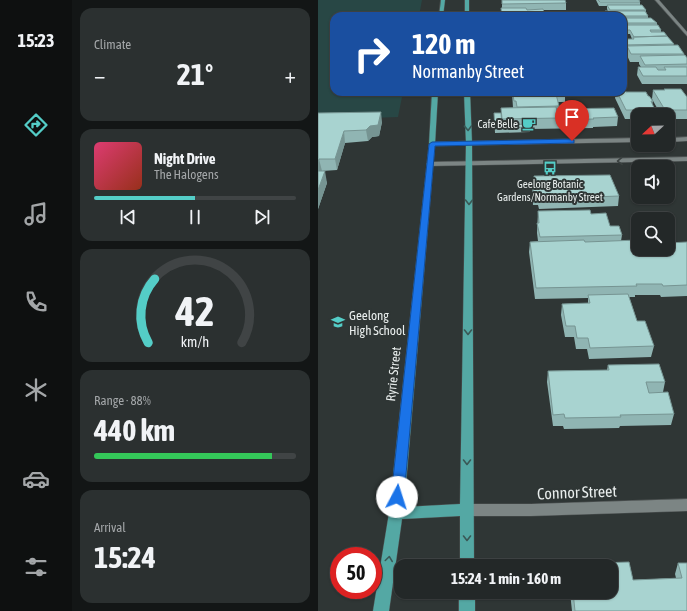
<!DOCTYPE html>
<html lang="en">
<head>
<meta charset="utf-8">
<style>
	:root { --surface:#232828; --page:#2b3030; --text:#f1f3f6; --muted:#a3a6a8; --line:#404445; --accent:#54cdc7 }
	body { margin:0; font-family:"Asap Condensed",sans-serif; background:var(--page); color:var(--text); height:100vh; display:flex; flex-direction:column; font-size:15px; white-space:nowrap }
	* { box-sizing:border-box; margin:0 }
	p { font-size:13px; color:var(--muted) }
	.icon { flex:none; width:22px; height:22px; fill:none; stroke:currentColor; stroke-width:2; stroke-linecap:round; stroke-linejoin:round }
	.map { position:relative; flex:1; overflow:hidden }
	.details { display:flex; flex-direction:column; gap:8px; padding:8px; background:#131616; width:246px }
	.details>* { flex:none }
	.top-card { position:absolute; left:12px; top:12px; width:297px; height:84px; border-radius:12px; box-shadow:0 1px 3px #0004,0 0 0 1px var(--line); background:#1a4fa0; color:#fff; overflow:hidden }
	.needle { width:26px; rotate:248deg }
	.fabs { position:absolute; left:313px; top:108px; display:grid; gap:8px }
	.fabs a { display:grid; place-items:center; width:44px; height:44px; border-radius:8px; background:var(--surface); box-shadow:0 1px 3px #0004,0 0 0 1px var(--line); font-size:20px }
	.speed { position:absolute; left:12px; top:547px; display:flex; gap:8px; font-size:20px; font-weight:700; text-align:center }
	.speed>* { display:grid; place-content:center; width:52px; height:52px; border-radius:50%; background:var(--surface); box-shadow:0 1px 3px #0004,0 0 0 1px var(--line); line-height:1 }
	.speed .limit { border:6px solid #d22; background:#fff; color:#111 }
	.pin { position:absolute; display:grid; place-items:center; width:34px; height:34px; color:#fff; margin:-41px -17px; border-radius:50% 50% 50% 0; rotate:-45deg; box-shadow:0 0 4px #0007 }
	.pin .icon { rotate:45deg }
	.me { position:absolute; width:44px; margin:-22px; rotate:5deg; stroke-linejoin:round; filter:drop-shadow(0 0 3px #0008) }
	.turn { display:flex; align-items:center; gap:14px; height:84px; padding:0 16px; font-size:18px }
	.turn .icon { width:52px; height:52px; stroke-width:2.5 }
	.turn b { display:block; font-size:28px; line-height:34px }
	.big { font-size:30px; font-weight:700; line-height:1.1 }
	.details .tile { flex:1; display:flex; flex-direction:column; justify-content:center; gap:6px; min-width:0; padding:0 14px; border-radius:12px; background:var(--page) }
	.details .dial { align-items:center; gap:0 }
	.dial svg { height:104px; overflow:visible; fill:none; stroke:var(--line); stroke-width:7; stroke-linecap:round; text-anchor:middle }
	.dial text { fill:var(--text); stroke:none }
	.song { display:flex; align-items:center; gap:12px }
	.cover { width:48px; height:48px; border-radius:6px; background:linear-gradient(135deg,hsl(340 70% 55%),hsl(10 70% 35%)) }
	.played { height:4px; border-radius:2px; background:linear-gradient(90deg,var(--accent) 50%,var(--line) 50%) }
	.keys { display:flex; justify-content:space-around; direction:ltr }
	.heat { display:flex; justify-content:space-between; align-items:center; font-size:22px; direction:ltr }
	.charge { height:6px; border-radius:3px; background:linear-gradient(90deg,#34c759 88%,var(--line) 0) }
	.trip { position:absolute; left:76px; top:559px; width:224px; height:40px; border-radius:12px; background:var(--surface); box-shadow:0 1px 3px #0004,0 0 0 1px var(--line); font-weight:700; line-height:40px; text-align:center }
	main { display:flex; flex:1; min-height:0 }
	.tabs { display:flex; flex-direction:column; width:72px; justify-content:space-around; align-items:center; background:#0e1010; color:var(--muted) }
	.tabs .icon { width:28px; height:28px }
	.tabs .current { color:var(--accent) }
	.tabs b { font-size:18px; color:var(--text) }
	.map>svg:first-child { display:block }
	.green { fill:#284745 }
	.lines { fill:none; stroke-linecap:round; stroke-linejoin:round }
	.minor-casing { stroke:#4e5353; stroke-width:1 }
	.major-casing { stroke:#4e5353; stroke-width:1 }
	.minor { fill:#7c8584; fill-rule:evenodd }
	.major { fill:#54a8a4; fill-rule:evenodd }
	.wall { fill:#90b5b3 }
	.shaded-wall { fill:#769492 }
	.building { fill:#a8d3d0; stroke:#769492 }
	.oneway { stroke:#3a5856 }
	.oneway2 { stroke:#3b4241 }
	.route { fill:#1a73e8; stroke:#114b97 }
	.labels { text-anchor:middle; stroke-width:4; stroke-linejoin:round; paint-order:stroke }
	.far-poi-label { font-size:11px; fill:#e9eeed; stroke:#2f3635; text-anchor:end }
	.poi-label { font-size:13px; fill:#e9eeed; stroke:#2f3635; text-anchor:start }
	.street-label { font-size:13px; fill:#e9eeed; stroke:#2f3635 }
	.near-street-label { font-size:16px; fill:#e9eeed; stroke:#2f3635 }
</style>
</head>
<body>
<main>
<nav class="tabs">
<b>15:23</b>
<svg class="icon current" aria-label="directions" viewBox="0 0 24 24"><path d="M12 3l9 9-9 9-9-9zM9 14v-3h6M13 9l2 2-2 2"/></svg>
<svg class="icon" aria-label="music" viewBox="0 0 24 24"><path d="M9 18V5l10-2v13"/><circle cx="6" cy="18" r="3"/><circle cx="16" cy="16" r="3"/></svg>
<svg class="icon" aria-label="phone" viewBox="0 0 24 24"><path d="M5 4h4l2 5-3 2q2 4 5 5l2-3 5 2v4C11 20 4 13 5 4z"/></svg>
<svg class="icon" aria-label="climate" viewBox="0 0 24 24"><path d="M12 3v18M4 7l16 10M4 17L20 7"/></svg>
<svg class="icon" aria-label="car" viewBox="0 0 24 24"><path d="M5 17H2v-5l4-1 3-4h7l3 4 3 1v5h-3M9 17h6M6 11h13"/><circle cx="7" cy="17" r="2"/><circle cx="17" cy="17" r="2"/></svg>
<svg class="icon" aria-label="filters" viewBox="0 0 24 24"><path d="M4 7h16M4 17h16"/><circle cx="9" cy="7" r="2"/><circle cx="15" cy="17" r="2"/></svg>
</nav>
<section class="details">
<div class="tile"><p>Climate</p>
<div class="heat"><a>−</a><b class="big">21°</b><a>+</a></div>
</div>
<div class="tile">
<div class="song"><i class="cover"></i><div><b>Night Drive</b><p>The Halogens</p></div></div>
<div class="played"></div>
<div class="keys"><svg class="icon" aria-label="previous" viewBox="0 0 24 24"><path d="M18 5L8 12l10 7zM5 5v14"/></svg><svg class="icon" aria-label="pause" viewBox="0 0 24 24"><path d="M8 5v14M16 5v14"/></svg><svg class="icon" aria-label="next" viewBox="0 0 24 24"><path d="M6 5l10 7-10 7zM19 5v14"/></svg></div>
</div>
<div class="tile dial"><svg viewBox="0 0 100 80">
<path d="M14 69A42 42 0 1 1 86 69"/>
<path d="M14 69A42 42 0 0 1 19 20" stroke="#54cdc7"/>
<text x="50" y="56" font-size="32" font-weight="700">42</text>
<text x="50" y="72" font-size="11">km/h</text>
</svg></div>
<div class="tile"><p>Range · 88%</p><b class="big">440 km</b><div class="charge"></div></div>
<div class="tile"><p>Arrival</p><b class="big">15:24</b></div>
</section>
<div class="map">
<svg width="369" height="611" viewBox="0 0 369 611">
	<rect width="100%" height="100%" fill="#2f3635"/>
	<path class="green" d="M0,0H104L101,16H16V92H85L80,117L0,120Z"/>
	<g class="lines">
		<g class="minor-casing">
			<path id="minor" d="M337,0H341L369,32V36Z
				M369,137V141L350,142V138Z
				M320,138V142L114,146L111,144L114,142Z
				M369,157V161L112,166L108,164L112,162Z
				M369,499V511L213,516H149L144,514L142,510L144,506L149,504H213Z"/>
		</g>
		<g class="major-casing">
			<path id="major" d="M123,0H127L125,16H121Z
				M147,0H151V16H147Z
				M114,92H120L117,144L86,507L142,504L148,143L146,92H152L154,143L156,566H142V516L84,519L71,611H55L71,513L111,144Z
				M141,592H157V611H141Z"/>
		</g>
		<use href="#minor" class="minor"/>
		<use href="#major" class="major"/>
	</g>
	<path class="wall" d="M184,0L248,3V10H225L227,16H183V8H184Z
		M278,0H321L322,2V5L328,10V12L330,16V18L339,23V25L343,30V32L356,44L355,45L366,54V55L369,58V84H324L319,75L320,67H323L321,64V62H312L308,53V52H305V39H314L312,34H305V16H287V11H290L289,9V6H281Z
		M346,89L369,97V119H350V115H343L334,99L335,90H346Z
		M194,92H247V102H240L241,106V109L300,117L299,126L275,127V128L212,129V132L177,133L176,113H183V108H195Z
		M298,92H305L330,96L335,101L334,104L337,110V115H320V119H307L297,98Z
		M0,113L64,122L61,136L54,137L50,141L27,143L19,170L4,171L9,183L0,209Z
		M216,176L301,196L300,206L221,209L220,205H215L214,195Z
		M220,211L273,214L292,226L304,235L303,241L320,249L369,242V296L343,297L342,295H317V297H311L319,321L336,346L333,357L271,359L269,349H258L256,337H247L243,315L244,304L270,303V298L217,299L211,252L212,242L220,241L219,233Z
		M290,365L347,382L345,392L356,414L353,425L302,426L301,428L246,429L245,426H235L229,382L230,371L289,370Z
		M311,562L315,580L358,578L357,574L360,563H369V611H254L252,592H293V566H251V564Z"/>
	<path class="shaded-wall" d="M63,112L64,122L61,136L54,137L50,141L48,130Z
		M26,131L27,143L19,170L17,159Z
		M1,159L4,171L0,180V162Z
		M7,171L9,183L0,209V190Z"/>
	<path class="building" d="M184,0H247L248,3L184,4Z
		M280,0H321L322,2H282Z
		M289,5H324L328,10H292Z
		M183,8H208L209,10L225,9L227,15H184Z
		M287,11H327L330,16H289Z
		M305,18H333L339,23H306L305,21Z
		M305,25H340L343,30H332L333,32H346L349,36L316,37L312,30H305Z
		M349,36L356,44L305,45V39H316L315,37Z
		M360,45L366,54H313L309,46Z
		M367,55L369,58V64L327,65L322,56Z
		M320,67H338L340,70H348L346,67H369V76H325Z
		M346,89H363L369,97V110H347L335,90H347Z
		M305,90H307L308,92H328L330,96H331L335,101H333L337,110H308L299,92H305Z
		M194,92H247L248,93H194Z
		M238,94L241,106L199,107L198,101H196L195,95Z
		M238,107L241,118L184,119L183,108Z
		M296,108L300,117L275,118L276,119L241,120V118L239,109Z
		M63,112L60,125L52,126L48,130L26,131L17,159H1L0,162V113Z
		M176,113H183L184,125L211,124L212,127L177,128Z
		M0,171H7L0,190Z
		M292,175L301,196L221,199L220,195H216L214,185L217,183L216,176Z
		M272,210L273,214L288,213L292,226H301L304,235L222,237L219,223H221L220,211Z
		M266,240L267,242L320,240V249H350V243L369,242V285L345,286L344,284H318L319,286L218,288L212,242Z
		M310,294L319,321H327L336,346L272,348L270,338H259L257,326H248L244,304L272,303L270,295Z
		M341,364L347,382H328L331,393L350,392L356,414L302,415L303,417L247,418L246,414L235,415L230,371L291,370L290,365Z
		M311,562L315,580L364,578L360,563H369V611H257L255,592H293V566H252L251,564Z"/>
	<defs><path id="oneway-chevron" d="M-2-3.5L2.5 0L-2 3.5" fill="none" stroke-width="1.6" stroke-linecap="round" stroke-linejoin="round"/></defs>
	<g class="oneway">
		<use href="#oneway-chevron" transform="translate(150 128) rotate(88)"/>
		<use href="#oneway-chevron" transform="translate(151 202) rotate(90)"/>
		<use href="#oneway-chevron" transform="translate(150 332) rotate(90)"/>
		<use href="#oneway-chevron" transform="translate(149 462) rotate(90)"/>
		<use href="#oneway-chevron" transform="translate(149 538) rotate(90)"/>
		<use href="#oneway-chevron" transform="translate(71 559) rotate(-82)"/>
	</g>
	<use class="oneway2" href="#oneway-chevron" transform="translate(302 161) rotate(179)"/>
	<path class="route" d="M254,139L256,140V143L117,146L86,497L84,501L79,502L75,501L73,497L111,144L114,142Z"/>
	<defs>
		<g id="cafe-bare" transform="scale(1.08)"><path d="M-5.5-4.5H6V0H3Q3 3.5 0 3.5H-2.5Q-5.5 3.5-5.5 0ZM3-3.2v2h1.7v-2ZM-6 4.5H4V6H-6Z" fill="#54cdc7" stroke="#2f3635" stroke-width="2.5" paint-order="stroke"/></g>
		<g id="bus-bare" transform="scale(1.08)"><path d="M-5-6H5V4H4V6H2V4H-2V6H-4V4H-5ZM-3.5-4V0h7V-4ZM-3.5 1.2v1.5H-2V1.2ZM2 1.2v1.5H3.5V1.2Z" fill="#54cdc7" stroke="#2f3635" stroke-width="2.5" paint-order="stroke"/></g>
		<g id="school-bare" transform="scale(1.08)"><path d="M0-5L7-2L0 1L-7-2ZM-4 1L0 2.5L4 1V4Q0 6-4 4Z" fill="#54cdc7" stroke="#2f3635" stroke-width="2.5" paint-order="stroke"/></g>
	</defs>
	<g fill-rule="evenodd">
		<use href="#cafe-bare" x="211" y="124"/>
		<use href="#bus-bare" x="232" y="168"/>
		<use href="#school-bare" x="20" y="322"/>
	</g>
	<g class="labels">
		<g class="far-poi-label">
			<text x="200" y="128">Cafe Belle</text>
			<text x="232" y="188" text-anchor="middle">Geelong Botanic<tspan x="232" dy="13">Gardens/Normanby Street</tspan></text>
		</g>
		<g class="poi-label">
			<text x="31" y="320">Geelong<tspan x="31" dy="15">High School</tspan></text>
		</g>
		<g class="street-label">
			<text transform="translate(75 374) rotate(-84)" y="5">Ryrie Street</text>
		</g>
		<g class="near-street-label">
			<text transform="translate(259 492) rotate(-2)" y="6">Connor Street</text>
		</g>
	</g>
</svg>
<div class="fabs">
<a><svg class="needle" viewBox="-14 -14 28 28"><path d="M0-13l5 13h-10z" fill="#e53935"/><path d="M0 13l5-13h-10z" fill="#a3a6a8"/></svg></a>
<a><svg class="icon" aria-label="sound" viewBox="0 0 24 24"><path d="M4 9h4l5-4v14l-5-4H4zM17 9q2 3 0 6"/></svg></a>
<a><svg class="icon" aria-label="search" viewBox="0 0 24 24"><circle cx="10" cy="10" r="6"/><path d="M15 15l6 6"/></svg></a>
</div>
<div class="speed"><div class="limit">50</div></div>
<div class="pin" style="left:254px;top:141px;background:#d93025"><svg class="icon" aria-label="arrive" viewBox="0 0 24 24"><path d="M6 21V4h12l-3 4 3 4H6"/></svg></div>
<svg class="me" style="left:79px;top:497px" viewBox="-20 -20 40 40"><circle r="19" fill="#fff"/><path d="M0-13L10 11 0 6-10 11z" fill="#1a73e8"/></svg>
<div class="trip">15:24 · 1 min · 160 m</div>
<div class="top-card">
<div class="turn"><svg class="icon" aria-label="right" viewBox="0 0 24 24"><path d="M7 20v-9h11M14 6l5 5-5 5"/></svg><div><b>120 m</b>Normanby Street</div></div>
</div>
</div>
</main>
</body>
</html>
